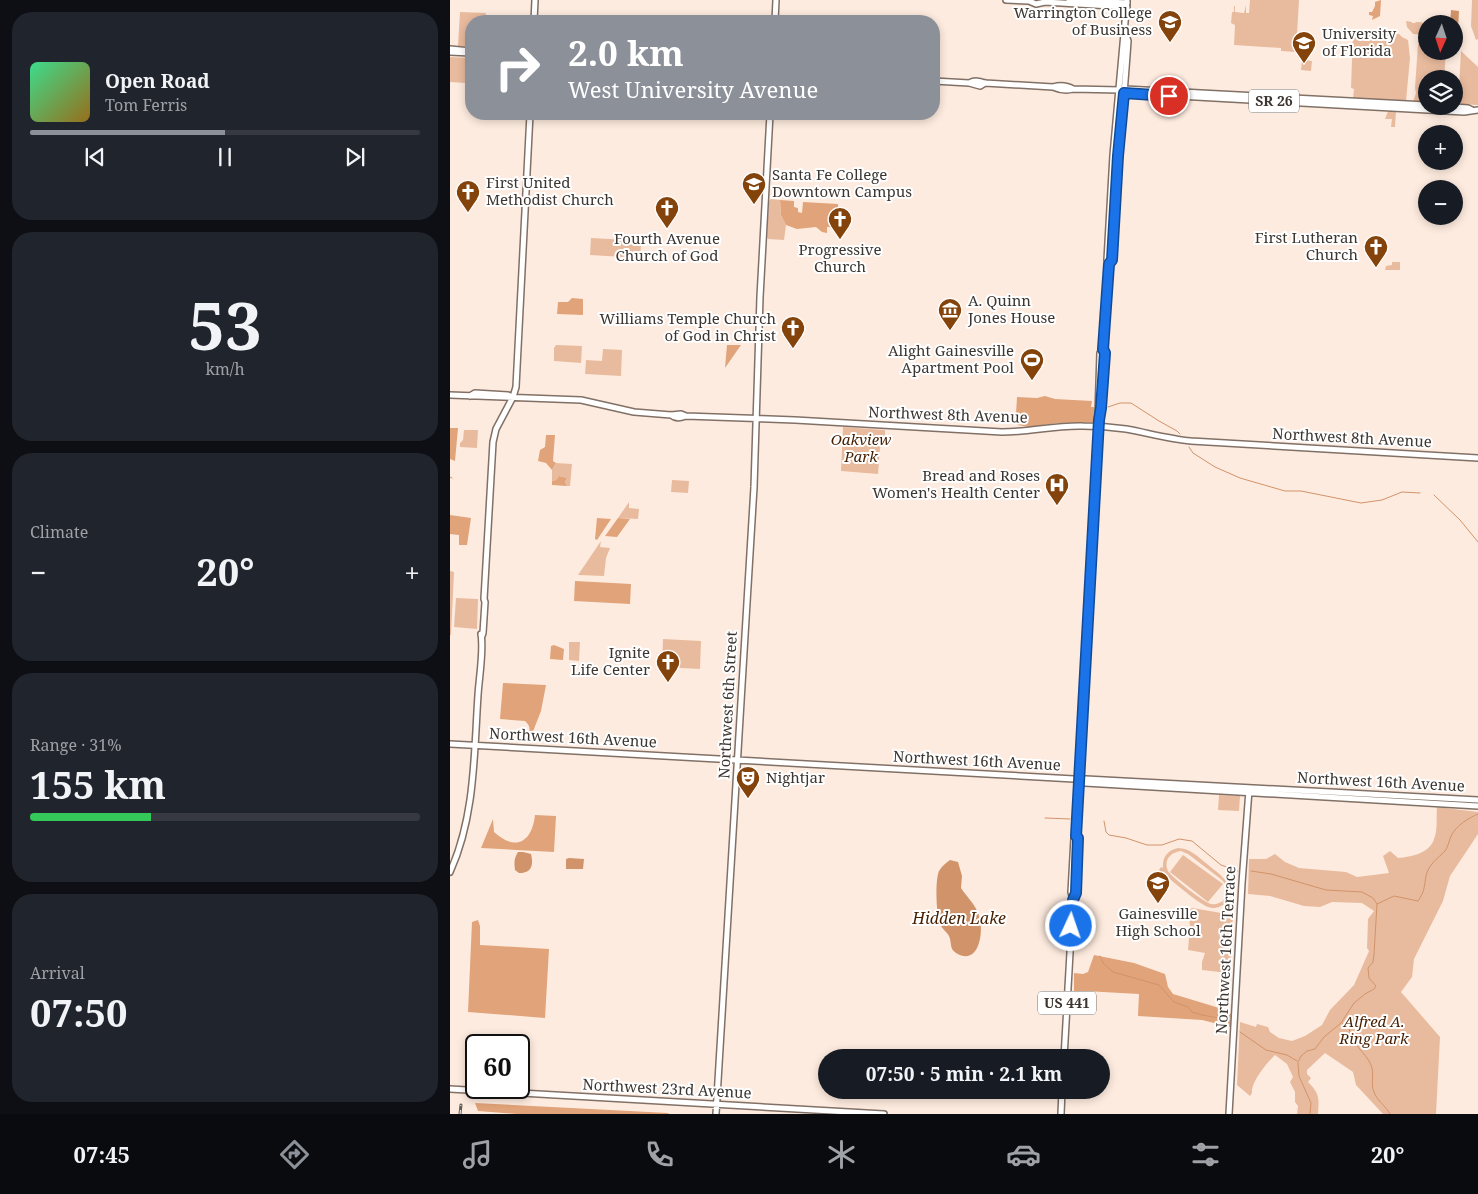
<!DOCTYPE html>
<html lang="en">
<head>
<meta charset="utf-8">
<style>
	:root { --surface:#171b24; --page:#20242c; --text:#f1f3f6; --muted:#9ea1a6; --line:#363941; --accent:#8c9099 }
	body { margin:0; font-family:"Noto Serif",serif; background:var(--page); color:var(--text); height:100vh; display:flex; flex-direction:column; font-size:19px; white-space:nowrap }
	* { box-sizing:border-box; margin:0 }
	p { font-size:16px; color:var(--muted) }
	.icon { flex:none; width:28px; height:28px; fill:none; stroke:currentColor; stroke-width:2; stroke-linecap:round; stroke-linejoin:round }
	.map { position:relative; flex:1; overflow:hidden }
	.drawer { display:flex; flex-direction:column; gap:12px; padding:12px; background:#0d0f14; width:450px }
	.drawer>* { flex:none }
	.top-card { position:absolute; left:15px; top:15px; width:475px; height:105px; border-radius:20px; box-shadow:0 2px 8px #0003; background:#8c9099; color:#fff; overflow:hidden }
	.needle { width:32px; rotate:183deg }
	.buttons { position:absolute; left:968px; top:15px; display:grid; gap:10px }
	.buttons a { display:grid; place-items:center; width:45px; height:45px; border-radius:50%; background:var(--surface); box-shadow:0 2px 8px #0003; font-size:25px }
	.speed { position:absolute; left:15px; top:1034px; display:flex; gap:10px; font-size:25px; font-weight:700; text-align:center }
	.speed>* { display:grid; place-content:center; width:65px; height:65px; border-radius:50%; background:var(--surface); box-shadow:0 2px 8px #0003; line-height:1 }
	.speed .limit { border:2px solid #111; border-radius:8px; background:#fff; color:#111 }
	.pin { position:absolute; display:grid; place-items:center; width:42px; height:42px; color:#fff; margin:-21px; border:2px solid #fff; border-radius:50%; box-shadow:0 1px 5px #0007 }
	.me { position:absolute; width:55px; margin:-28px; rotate:3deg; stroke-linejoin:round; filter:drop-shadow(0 0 4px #0008) }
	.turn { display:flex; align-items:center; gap:18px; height:105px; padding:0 20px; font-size:22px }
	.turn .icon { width:65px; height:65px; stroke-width:2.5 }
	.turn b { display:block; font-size:35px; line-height:42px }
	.big { font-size:38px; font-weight:700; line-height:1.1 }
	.drawer .card { flex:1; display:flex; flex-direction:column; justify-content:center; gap:8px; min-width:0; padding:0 18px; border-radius:20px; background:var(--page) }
	.drawer .dial { align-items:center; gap:0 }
	.dial b { font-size:65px; line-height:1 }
	.song { display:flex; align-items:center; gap:15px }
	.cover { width:60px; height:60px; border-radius:8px; background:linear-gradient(135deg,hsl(150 70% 55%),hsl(40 70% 35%)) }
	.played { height:5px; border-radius:2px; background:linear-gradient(90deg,var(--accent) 50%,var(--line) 50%) }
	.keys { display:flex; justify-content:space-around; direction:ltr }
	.heat { display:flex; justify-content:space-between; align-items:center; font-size:28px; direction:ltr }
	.charge { height:8px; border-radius:4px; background:linear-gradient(90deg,#34c759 31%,var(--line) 0) }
	.trip { position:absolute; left:368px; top:1049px; width:292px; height:50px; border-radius:25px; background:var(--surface); box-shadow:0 2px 8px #0003; font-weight:700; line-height:50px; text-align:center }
	.dock { display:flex; height:80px; justify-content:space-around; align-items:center; background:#090b0e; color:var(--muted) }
	.dock .icon { width:35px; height:35px }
	.dock .current { color:var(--accent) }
	.dock b { font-size:22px; color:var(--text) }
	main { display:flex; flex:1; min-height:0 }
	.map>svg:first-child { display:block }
	.green { fill:#e9bb9e; fill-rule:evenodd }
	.forest { fill:#e1a379 }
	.water { fill:#d1936a }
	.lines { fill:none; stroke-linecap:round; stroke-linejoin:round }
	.stream { stroke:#d1936a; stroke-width:1 }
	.secondary-casing { stroke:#817066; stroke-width:8 }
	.primary-casing { stroke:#817066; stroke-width:8 }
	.secondary { stroke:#fff; stroke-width:5 }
	.primary { stroke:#fff; stroke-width:5 }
	.rail-casing { stroke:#645a54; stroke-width:3 }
	.rail { stroke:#fff; stroke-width:1; stroke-dasharray:4; stroke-linecap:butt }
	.primary-bridge-casing { stroke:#817066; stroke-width:8; stroke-linecap:butt }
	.primary-bridge { stroke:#fff; stroke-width:5 }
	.route-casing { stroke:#114b97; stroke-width:12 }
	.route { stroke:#1a73e8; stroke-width:9 }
	.labels { text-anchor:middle; stroke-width:4; stroke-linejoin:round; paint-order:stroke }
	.shield { fill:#fff; stroke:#76726e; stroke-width:1 }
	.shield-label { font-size:14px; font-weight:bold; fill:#3c3530 }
	.poi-label { font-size:15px; fill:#3c3530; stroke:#fff; text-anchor:end }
	.street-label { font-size:15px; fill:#3c3530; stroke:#fff }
	.park-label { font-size:15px; font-style:italic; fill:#451e00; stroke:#fff }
	.water-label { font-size:16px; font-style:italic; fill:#461e00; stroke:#fff }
</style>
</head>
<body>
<main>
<section class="drawer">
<div class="card">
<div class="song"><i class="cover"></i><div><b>Open Road</b><p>Tom Ferris</p></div></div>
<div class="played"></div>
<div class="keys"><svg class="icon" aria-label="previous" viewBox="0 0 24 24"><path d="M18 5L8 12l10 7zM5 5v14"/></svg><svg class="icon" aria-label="pause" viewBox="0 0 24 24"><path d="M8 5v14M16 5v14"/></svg><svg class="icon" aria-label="next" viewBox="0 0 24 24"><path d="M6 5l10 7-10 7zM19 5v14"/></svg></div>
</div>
<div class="card dial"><b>53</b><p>km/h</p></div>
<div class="card"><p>Climate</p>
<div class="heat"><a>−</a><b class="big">20°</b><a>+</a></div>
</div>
<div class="card"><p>Range · 31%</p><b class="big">155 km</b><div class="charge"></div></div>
<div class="card"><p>Arrival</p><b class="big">07:50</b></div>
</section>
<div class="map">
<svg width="1028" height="1114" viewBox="0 0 1028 1114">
	<rect width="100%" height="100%" fill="#feebdf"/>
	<path class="green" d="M800,0H849L846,52L831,51V48L784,45L785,25L781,23L782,12H784V6H785V12L794,13L796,5V13H799Z
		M1022,0H1028V39L1026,40L1021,26Z
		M10,12L36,13L35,21H21V46H8Z
		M956,21L962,22V23H965L966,22L982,23L976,24V35L963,34L957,27Z
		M903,31L949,34L952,37L958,40L960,58L956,101L903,98L904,89L901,88Z
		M968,44H976V51H996L994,79H976V102H963L966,93L965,88Z
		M1011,51L1028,67V105L1004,104V94L1006,89L1009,88Z
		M0,57L21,58V68H17L16,83L0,82Z
		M852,60L862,61L861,71L851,70Z
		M938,111H946L945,127H941L942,119H935Z
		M321,199L330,200L331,215L336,225L334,240L318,239L317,237L319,201Z
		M141,238L179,240L180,244L191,245L190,258L140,255Z
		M942,262H950V270H935L936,266L942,265Z
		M106,345L132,346L131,363L104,361V348Z
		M153,349L172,350L171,376L135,374L136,360L152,361Z
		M508,368L526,369V375L508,374Z
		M393,427L435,430V439L430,448L428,474L391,471Z
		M14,430H28L27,448L10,447V443L13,440Z
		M106,463L122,464L120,486H117L115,482L117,478L109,476L106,480L102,481V470Z
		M222,480L239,481L238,493L221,492Z
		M179,502V508L189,509L188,519L168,518Z
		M151,541L150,547L160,548L156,558L154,576L128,575Z
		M0,571L4,572L1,635H0Z
		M6,598L28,599L27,629L4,627Z
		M213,639L251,641L250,669L212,667Z
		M119,642H130L129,661L119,660Z
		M769,795L790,796L789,811L768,810Z
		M987,807L1028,812V834L1000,876L993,901L964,959L962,977L951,992L990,1037L986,1114H933L906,1085L903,1072L875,1053L857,1070V1074L861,1078L858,1082C870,1094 869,1098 868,1114H847L848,1106L845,1102V1092L840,1082L843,1077L837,1064L825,1055C817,1063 801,1082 802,1093L800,1096L787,1085L790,1022L806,1027L807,1024L818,1027L820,1032L829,1038L842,1041L855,1036L872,1025L880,1010L904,985L919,951L917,948L918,919L924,911L912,903L882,902L870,907L854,906L820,896L798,894L799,859H816L825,854L835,862L849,868L896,872L907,877L939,873L933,856L940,851L948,858C961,857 980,853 984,839C988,830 986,817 987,807Z
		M728,848C740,848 748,857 757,864C768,873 795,891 773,905C768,908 763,909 758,907C747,903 719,878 709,870L711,867L713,868C712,857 718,850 728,848ZM731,851L738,854L772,880L776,885L777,891L773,901C769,903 766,905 761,904C755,903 721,877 718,871C713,860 721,852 731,851Z
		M733,855L773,884L758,902L720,872Z
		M742,908L783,915L780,971L778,973L752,970V962L755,953L738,950L740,926L738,911Z"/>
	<path class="forest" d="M931,0L930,16L922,20L923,16L919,15V12H922L925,6V2Z
		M330,200L344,201V207L348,208V212L352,213L353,202L388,204V210H391V216L398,217L397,228L377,227V233L372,232L366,227L347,229L336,225L331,215Z
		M122,298L133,299V315L107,314L108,302H118Z
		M277,345H291L275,368Z
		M595,396L605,399L642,401L641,407H644V422L607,423L579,427L567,425L566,414L567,397L587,398Z
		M0,428H8L5,461L0,459Z
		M96,435H105L103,461L106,463L102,470L96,463L88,461L90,450L95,447Z
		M109,476L117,478L115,482L117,486L102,485V481L106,480Z
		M0,515L21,518L17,545H9V535L0,534Z
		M147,518L161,519L147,540L145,539Z
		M168,518L180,519L167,537L155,536Z
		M125,581L181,584L180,604L124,601Z
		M104,645L114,649L113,660L100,659L101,646Z
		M53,683L96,685L91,711L80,739L78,738C80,731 81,726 75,721L50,719Z
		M85,815L106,816L104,852L31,848L43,819L44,832C66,852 82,842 85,815Z
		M28,920L30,926V945L99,949L95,1018L18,1012L22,922Z
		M644,955L684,963L715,974L718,987L723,994L766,1007L781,1014L780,1027L752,1020L688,1016L689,994L635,991L631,999L624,1001V973L633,974L638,972Z
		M25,1103L218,1113L219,1114H67L28,1111Z"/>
	<path class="water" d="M1001,10L1009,11L1008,30H1004V24H1000Z
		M68,852H73L81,854C84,866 81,873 69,873L65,870C64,863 64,858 68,852Z
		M119,858L134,859L133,869H116V859Z
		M500,860L508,862L512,876L511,888C516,896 525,904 528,913C535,928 530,968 506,953C499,949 502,942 499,936C497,932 492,929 490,924C486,914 485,880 489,871C492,866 496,863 500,860Z"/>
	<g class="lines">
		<path class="stream" d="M658,407L670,403H681L709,421L727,431L730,434
			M739,447L743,453L765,467L790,478L835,491H851L911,503L932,500L952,492L970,493
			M0,477L2,478
			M984,495L1010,520L1028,542
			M595,818L620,819
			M654,821L656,832L659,835L676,838L697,845H712L729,839L742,841L771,865L788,871
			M801,871L821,874L876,890L912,892L923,898L927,904
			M650,956L653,963L663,972L709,985L724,1002L738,1007L742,1012L752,1015L775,1019L780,1023
			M892,1023L899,1028C901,1045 915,1051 921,1065C925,1074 920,1083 924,1092C927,1101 936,1106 940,1114
			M790,1032L816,1050L837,1055L847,1061
			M848,1062L851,1056L857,1051L865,1049L874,1037L891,1023L904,1003L915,994L924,989L926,986L919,978L918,968L923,962L924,954L927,904L944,896L968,901C975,891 974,887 976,876C978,865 988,858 995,851C998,847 999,841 1001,836C1006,826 1018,818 1028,814
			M848,1063L849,1076L861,1103L860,1114"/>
		<g class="secondary-casing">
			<path id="secondary" d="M556,0L579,1L586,4L595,2L677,7
				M619,0L677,3
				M84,21L85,0
				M325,21L326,0
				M0,395L131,400L184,412L221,415L231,414L236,416
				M20,396L25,393L58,395L63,397
				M221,415C226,419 230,418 236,416L345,420L552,432C579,432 606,425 633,426C647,426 662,427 676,429C698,433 719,439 741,441L1028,458
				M32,636L33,633L35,602L34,599L43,442L46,429L63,397L66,387L80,114
				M0,744L624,779H636L1028,800
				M630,780L635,783L1028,806
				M0,872C25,817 24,755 28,695C29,678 34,650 31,634
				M0,1089L434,1114
				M266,1114L304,487L310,297L320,114
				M779,1114L792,883L799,790"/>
		</g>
		<g class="primary-casing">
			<path id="primary" d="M0,49L21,51
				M0,52L21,53
				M484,81L519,83C525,80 529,81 535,83L603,87C610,85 616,85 623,89
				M519,83L530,86L535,83
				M603,87C610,90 616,91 623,89L670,90L675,89L976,105
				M670,90L675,93L1014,112L1028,110
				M992,106L1018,108L1022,110
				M659,263L662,260C665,187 673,114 678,41L675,33
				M648,414L650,353L653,349
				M649,420L651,409L655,353L653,349L659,263L657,260L663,155L677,0
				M623,900L626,893L628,838L626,835
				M614,1058L623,900L621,892L624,838L626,835L648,433
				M611,1114L612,1090"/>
		</g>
		<use href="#secondary" class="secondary"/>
		<use href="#primary" class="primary"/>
		<g class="rail-casing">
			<path id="rail" d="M10,1114L11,1105"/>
		</g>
		<use href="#rail" class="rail"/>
		<g class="primary-bridge-casing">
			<path id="primary-bridge" d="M648,433L649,420"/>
		</g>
		<use href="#primary-bridge" class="primary-bridge"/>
	</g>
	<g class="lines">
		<g class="route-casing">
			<path id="route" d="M621,926L623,900L626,893L628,838L626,836L649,420L651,408L655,353L653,349L659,264L662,260L668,156L674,93L719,96"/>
		</g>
		<use href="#route" class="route"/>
	</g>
	<defs>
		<g id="university-pin" transform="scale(1.25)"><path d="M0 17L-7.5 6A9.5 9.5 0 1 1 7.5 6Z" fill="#84430b" stroke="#fff"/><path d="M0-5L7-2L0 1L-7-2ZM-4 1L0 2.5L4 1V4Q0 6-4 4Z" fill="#fff"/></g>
		<g id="church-pin" transform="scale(1.25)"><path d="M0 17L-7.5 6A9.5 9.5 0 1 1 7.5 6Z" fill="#84430b" stroke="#fff"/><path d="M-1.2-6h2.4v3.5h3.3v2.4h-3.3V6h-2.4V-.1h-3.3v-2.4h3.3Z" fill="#fff"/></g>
		<g id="museum-pin" transform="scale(1.25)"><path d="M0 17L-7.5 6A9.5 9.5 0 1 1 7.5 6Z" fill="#84430b" stroke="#fff"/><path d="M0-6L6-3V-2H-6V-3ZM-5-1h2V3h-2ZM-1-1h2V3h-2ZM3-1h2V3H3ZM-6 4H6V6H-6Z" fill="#fff"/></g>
		<g id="stadium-pin" transform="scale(1.25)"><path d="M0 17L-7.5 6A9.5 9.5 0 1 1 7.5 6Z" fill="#84430b" stroke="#fff"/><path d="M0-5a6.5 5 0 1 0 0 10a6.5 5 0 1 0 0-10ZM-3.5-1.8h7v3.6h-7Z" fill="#fff"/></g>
		<g id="hospital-pin" transform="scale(1.25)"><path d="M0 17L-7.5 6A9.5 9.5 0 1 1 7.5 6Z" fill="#84430b" stroke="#fff"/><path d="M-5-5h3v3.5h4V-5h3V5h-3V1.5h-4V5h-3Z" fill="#fff"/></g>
		<g id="theatre-pin" transform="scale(1.25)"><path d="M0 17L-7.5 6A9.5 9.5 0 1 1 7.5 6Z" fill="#84430b" stroke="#fff"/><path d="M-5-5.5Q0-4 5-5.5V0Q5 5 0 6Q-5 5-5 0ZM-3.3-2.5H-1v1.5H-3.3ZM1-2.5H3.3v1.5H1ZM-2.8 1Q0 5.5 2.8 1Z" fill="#fff"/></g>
		<g id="school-pin" transform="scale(1.25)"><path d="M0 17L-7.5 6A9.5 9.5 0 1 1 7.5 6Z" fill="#84430b" stroke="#fff"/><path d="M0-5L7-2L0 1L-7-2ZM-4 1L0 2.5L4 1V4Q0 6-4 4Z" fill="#fff"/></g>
	</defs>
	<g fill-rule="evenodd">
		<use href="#university-pin" x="720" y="22"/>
		<use href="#university-pin" x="854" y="43"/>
		<use href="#university-pin" x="304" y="184"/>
		<use href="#church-pin" x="18" y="192"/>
		<use href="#church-pin" x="217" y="208"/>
		<use href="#church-pin" x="390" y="219"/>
		<use href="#church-pin" x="926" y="247"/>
		<use href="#museum-pin" x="500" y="310"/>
		<use href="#church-pin" x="343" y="328"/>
		<use href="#stadium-pin" x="582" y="360"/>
		<use href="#hospital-pin" x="607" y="485"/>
		<use href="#church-pin" x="218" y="662"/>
		<use href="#theatre-pin" x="298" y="778"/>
		<use href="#school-pin" x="708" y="883"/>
	</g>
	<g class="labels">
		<g class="shield">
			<rect x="799" y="89.5" width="50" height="23" rx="4"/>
			<rect x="588" y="991.5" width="58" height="23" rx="4"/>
		</g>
		<g class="shield-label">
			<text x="824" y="106">SR 26</text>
			<text x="617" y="1008">US 441</text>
		</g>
		<g class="poi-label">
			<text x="702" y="18">Warrington College<tspan x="702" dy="17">of Business</tspan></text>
			<text x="872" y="39" text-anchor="start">University<tspan x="872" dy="17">of Florida</tspan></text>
			<text x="322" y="180" text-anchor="start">Santa Fe College<tspan x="322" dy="17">Downtown Campus</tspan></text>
			<text x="36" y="188" text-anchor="start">First United<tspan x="36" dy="17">Methodist Church</tspan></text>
			<text x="908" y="243">First Lutheran<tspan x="908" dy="17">Church</tspan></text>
			<text x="217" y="244" text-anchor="middle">Fourth Avenue<tspan x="217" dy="17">Church of God</tspan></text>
			<text x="390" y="255" text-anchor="middle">Progressive<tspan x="390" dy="17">Church</tspan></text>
			<text x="518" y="306" text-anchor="start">A. Quinn<tspan x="518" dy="17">Jones House</tspan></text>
			<text x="326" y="324">Williams Temple Church<tspan x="326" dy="17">of God in Christ</tspan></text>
			<text x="564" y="356">Alight Gainesville<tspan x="564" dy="17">Apartment Pool</tspan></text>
			<text x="590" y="481">Bread and Roses<tspan x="590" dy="17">Women's Health Center</tspan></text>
			<text x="200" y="658">Ignite<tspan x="200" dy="17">Life Center</tspan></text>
			<text x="316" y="783" text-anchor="start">Nightjar</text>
			<text x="708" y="919" text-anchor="middle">Gainesville<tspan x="708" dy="17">High School</tspan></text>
		</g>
		<g class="street-label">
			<text transform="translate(498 415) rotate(2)" y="5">Northwest 8th Avenue</text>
			<text transform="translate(902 438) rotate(3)" y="5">Northwest 8th Avenue</text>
			<text transform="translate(278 705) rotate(-87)" y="5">Northwest 6th Street</text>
			<text transform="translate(123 738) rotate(3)" y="5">Northwest 16th Avenue</text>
			<text transform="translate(527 761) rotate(3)" y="5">Northwest 16th Avenue</text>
			<text transform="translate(931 782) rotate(3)" y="5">Northwest 16th Avenue</text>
			<text transform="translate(776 950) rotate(-87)" y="5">Northwest 16th Terrace</text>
			<text transform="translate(217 1089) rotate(3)" y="5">Northwest 23rd Avenue</text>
		</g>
		<g class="park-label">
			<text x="411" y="445">Oakview<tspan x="411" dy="17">Park</tspan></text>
			<text x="924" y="1027">Alfred A.<tspan x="924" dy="17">Ring Park</tspan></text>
		</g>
		<g class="water-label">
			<text x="509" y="924">Hidden Lake</text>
		</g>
	</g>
</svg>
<div class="buttons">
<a><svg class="needle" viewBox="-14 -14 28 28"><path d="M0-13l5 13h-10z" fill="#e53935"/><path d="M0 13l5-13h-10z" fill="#9ea1a6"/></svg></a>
<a><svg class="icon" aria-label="layers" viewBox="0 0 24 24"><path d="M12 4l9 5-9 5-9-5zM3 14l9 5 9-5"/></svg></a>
<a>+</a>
<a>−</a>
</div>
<div class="speed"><div class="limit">60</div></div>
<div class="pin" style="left:719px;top:96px;background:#d93025"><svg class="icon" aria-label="arrive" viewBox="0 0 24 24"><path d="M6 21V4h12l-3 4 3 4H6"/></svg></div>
<svg class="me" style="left:621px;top:926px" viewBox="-20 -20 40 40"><circle r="17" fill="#1a73e8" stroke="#fff" stroke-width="3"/><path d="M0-11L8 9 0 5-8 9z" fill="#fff"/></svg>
<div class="trip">07:50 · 5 min · 2.1 km</div>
<div class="top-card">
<div class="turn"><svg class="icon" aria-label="right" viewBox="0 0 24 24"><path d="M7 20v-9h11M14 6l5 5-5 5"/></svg><div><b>2.0 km</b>West University Avenue</div></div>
</div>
</div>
</main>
<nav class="dock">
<b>07:45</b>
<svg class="icon current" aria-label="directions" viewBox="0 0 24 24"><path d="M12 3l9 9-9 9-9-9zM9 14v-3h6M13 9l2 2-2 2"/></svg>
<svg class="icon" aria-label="music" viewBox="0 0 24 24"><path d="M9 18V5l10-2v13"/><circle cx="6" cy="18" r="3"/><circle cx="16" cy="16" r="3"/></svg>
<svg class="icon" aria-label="phone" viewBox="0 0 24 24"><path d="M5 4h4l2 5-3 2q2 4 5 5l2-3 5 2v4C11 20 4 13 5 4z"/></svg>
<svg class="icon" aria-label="climate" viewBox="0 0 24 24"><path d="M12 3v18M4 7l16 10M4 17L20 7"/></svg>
<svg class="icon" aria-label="car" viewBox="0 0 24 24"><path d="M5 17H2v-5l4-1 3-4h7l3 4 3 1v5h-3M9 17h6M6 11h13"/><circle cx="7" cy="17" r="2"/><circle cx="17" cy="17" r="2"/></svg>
<svg class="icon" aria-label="filters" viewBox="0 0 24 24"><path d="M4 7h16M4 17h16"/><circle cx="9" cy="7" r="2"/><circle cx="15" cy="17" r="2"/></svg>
<b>20°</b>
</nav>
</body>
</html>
